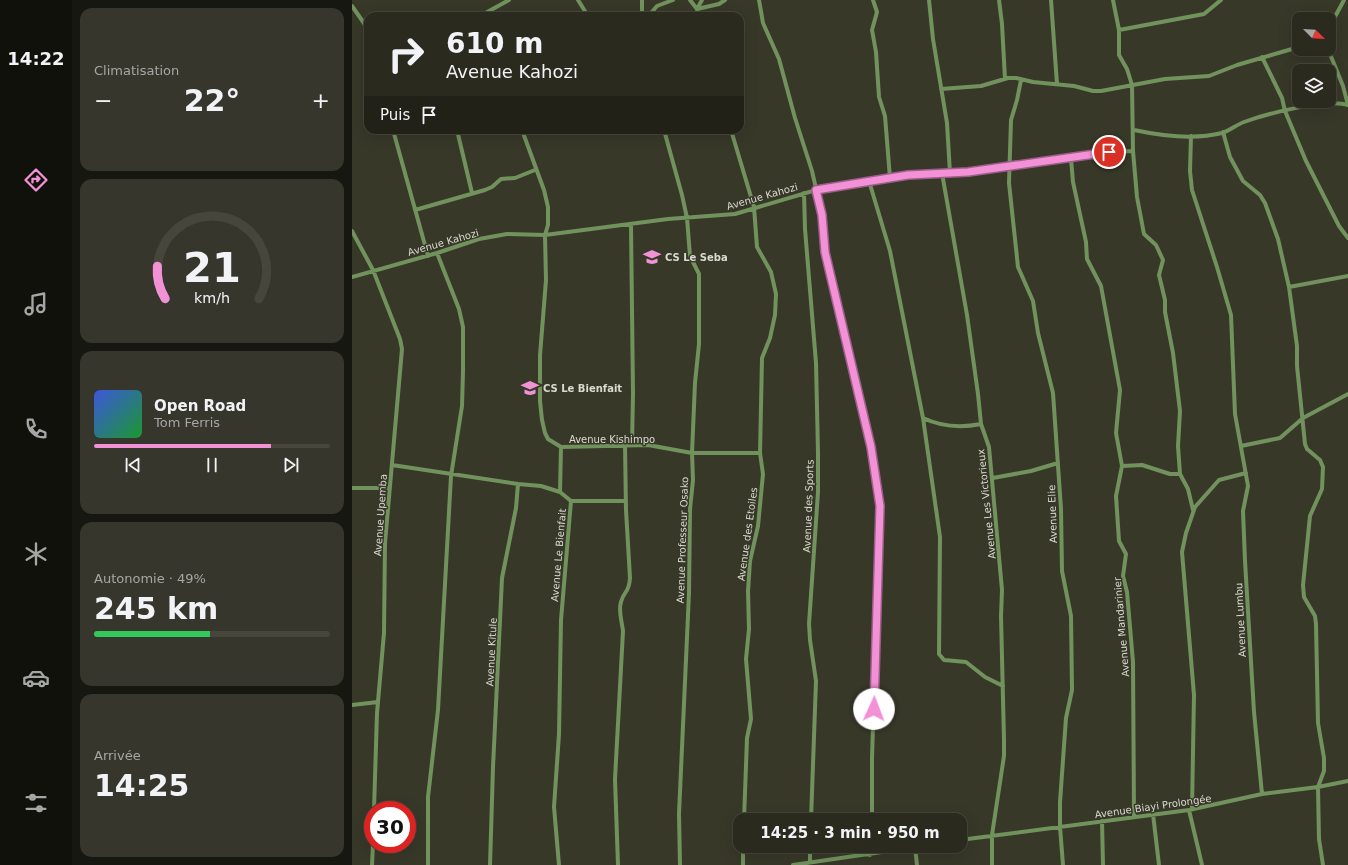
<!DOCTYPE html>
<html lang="fr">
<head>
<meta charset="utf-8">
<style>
	:root { --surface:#2a2a1f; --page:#36362c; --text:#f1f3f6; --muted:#a5a7a4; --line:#46463d; --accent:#f391d6 }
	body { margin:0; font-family:"DejaVu Sans",sans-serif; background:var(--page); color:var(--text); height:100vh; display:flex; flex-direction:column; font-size:15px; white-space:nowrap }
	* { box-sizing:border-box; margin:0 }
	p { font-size:13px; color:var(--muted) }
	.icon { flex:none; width:22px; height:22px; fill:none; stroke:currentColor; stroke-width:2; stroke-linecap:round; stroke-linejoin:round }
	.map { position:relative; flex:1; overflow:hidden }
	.details { display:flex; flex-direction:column; gap:8px; padding:8px; background:#171711; width:280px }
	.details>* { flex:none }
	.guide { position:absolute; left:12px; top:12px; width:380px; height:122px; border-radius:12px; box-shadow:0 4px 16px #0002,0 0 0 1px var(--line); background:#2a2a1f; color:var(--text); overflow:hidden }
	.needle { width:26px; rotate:114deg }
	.controls { position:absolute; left:940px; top:12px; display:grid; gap:8px }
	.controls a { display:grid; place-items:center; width:44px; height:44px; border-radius:8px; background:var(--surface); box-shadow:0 4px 16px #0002,0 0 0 1px var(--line); font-size:20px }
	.speed { position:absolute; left:12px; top:801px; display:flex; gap:8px; font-size:20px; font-weight:700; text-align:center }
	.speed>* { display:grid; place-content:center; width:52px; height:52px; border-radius:50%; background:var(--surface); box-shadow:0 4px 16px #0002,0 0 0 1px var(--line); line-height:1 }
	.speed .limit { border:6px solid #d22; background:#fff; color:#111 }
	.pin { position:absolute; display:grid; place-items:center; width:34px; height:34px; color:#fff; margin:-17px; border:2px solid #fff; border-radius:50%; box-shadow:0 1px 4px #0007 }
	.me { position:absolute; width:44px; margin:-22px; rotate:2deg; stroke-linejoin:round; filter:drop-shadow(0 0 3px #0008) }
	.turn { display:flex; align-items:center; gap:14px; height:84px; padding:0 16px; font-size:18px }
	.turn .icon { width:52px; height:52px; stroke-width:2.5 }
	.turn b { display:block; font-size:28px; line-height:34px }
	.then { display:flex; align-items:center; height:38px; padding:0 16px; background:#0003; gap:8px; font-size:15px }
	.big { font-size:30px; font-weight:700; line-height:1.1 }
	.details .widget { flex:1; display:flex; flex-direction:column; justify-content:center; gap:6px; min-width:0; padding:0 14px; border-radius:12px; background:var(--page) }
	.details .dial { align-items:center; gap:0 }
	.dial svg { height:104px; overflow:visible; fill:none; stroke:var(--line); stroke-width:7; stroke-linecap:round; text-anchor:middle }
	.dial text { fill:var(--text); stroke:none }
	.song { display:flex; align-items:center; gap:12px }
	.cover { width:48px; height:48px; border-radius:6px; background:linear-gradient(135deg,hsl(230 70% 55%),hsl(130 70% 35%)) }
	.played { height:4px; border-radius:2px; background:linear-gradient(90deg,var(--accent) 75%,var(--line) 75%) }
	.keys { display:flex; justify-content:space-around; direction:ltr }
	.heat { display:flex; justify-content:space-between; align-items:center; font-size:22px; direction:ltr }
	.charge { height:6px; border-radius:3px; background:linear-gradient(90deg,#34c759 49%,var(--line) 0) }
	.trip { position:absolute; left:381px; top:813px; width:234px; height:40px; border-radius:12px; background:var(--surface); box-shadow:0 4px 16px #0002,0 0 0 1px var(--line); font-weight:700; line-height:40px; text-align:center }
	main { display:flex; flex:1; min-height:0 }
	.tab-bar { display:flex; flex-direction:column; width:72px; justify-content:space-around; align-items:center; background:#11110c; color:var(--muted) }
	.tab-bar .icon { width:28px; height:28px }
	.tab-bar .selected { color:var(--accent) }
	.tab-bar b { font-size:18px; color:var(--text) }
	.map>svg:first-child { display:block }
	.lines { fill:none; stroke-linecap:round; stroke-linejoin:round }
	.street { stroke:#71925d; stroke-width:4 }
	.route-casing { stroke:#9e5e8b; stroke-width:10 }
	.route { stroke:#f391d6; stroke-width:7 }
	.labels { text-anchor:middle; stroke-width:3; stroke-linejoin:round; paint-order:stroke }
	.street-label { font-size:10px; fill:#d9dad0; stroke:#383829 }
	.poi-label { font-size:10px; font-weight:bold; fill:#d9dad0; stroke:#383829; text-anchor:start }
</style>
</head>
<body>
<main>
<nav class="tab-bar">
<b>14:22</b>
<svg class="icon selected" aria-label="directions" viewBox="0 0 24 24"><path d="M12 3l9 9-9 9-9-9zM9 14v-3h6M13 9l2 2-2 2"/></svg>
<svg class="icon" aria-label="music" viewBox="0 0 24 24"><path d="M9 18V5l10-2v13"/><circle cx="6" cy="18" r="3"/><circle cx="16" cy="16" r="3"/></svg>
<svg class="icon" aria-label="phone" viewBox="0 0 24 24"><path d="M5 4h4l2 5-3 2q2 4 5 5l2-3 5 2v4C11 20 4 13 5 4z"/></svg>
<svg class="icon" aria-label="climate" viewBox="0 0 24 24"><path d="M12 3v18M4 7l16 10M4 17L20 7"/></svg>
<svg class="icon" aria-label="car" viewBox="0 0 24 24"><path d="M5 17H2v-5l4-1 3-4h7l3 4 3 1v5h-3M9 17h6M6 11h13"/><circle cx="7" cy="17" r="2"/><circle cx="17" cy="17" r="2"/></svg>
<svg class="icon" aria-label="filters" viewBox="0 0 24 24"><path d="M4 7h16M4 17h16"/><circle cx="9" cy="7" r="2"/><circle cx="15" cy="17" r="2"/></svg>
</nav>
<section class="details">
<div class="widget"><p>Climatisation</p>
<div class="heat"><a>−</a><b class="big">22°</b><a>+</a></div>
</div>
<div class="widget dial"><svg viewBox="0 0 100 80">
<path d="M14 69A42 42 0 1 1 86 69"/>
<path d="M14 69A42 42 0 0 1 8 44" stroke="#f391d6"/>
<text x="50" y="56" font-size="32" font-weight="700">21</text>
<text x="50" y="72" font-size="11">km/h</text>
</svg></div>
<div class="widget">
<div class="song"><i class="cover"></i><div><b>Open Road</b><p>Tom Ferris</p></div></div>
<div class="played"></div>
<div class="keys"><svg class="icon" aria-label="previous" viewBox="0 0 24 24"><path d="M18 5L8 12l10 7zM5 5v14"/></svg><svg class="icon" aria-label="pause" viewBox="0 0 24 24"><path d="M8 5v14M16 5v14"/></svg><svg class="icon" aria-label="next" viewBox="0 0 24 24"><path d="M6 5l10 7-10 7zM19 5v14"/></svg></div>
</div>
<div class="widget"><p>Autonomie · 49%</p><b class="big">245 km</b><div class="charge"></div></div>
<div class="widget"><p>Arrivée</p><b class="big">14:25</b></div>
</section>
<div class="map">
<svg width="996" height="865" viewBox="0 0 996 865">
	<rect width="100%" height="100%" fill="#383829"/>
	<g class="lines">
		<path class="street" d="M226,0L236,16
			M290,0V13
			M338,0L345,9L367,4L373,0
			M407,0L411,23L427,59L443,118L460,171L470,215L473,252L519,447L528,505L520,758V820
			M521,0L525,12L520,30L524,52L527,97L533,116L538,178
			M577,0L581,39L595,123L598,173
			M647,0L650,24L653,79
			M699,0L705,84
			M761,0L767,30V55L775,69L780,85L781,151L785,197L792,234L804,245L811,260L807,275L813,300V312L821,353L828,411L826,446L828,474L836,489L841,510
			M0,6L16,29
			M128,16L157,0
			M256,16L299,13L305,6L321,0
			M346,16L345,9L350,0
			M977,28L992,0
			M767,30L852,14L869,0
			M976,49L991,86L996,105
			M910,57L930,98L933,111L954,161L987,226L996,238
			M669,80L665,100L659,120L657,183L666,267L681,301L686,333L701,393L709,509L710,571L719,616L720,690L714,718L708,802V827L711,865
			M589,89L629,86L656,78H664L681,82L722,86L741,91H749L813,79L857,76L885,65L947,47
			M41,130L76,256
			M105,130L120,193
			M170,130L192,190L196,207V225L193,235L194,280L188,355V401L190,420L193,433L196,439L209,447L208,492L219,501L209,620L207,734L202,807L207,865
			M312,130L330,195L335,218L338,256L347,274V344L343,383L340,453L341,480L338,509L337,593L327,814L328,865
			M379,130L402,207L405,247L419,272L424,294L423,315L418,338L410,358L408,453L411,474L406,526L398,561L396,591L397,629L394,659L399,719L395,738L392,820
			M782,130C810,136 842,140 870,133C877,131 884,125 892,122C914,114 975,98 996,105
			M871,132L878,157L891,181L908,195L913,203L926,239L937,287L945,346V366L953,444L955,449L968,460L971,467L970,489L958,516L951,585L952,597L963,616L964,624L966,723L972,758V771L966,787L967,839L971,865
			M839,136L838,171L840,190L865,267L879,315L883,414L896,486L891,511L893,561L902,712L910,794
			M719,159L721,182L734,242L735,259L749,286L768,390L764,433L770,466L764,496L767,541L774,554L771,576L775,592L781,662L782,816
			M590,173L615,315L626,394L629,424L637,447L650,590L649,616L652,740V756L640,835V865
			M517,181L538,251L571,418L588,537L587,654L592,660L614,662L633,677L651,686
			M452,193L453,229L464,363L466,453V492L457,624L458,640L464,681L459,820
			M63,210L133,190L140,187L149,179L163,178L183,170
			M279,225L281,394L280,445
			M0,231L21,270L48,339L50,349L33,543L32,633L25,713L22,810
			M0,277L85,253L127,239L155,234L193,235L316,219L383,214L464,190L517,181L556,175L616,172L757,152L781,151
			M937,287L996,276
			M571,418C590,427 609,428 629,424
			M889,446L928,438L951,418L996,394
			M209,447L296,445L340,453H408
			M40,465L166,484
			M770,466L790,465L818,474H828
			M641,478L679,471L706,463
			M0,488H38
			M219,501H274
			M0,705L26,702
			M840,809L842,695L830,552L834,533L843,507L867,480L894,473
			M837,810L850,865
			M801,814L807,865
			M750,821L751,865
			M608,840L837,810L910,794L966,787L996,781
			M391,846V865
			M563,847L565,865
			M518,855L519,846
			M458,862V846
			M20,865L21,844
			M76,865V797L86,710L99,476L110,406L111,372V327L107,309L85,253
			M138,865L141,767L150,578L164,508L166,484L189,486L208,492
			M266,865L263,779L271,631C270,622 266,611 269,602C272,590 277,594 278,578L274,510L273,445
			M441,865L571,846"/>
	</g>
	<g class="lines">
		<g class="route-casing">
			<path id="route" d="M522,709L528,506L519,447L473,252L470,215L464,190L556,175L616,172L757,152"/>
		</g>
		<use href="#route" class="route"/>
	</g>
	<defs>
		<g id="school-bare" transform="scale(1.38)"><path d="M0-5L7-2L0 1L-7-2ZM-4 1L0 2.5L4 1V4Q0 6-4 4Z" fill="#f391d6" stroke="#383829" stroke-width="2.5" paint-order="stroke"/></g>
	</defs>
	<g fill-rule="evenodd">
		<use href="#school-bare" x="300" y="257"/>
		<use href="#school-bare" x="178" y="388"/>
	</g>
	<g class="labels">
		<g class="street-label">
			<text transform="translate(410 196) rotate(-16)" y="4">Avenue Kahozi</text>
			<text transform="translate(91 242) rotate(-16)" y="4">Avenue Kahozi</text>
			<text x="260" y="443">Avenue Kishimpo</text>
			<text transform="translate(634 504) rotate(-96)" y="4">Avenue Les Victorieux</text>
			<text transform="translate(456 506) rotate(-88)" y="4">Avenue des Sports</text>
			<text transform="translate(700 514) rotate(-92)" y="4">Avenue Elie</text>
			<text transform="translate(28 515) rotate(-86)" y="4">Avenue Upemba</text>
			<text transform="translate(395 534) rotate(-82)" y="4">Avenue des Etoiles</text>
			<text transform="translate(330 540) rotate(-88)" y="4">Avenue Professeur Osako</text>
			<text transform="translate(206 555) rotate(-85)" y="4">Avenue Le Bienfait</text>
			<text transform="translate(888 620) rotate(-93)" y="4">Avenue Lumbu</text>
			<text transform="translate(769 627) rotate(-95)" y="4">Avenue Mandarinier</text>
			<text transform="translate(139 652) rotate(-87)" y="4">Avenue Kitule</text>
			<text transform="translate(801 806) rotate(-8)" y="4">Avenue Biayi Prolongée</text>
		</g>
		<g class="poi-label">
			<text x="313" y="261">CS Le Seba</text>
			<text x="191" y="392">CS Le Bienfait</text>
		</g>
	</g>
</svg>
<div class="controls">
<a><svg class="needle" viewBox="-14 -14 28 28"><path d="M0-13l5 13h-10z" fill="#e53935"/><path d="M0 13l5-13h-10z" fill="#a5a7a4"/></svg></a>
<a><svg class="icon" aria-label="layers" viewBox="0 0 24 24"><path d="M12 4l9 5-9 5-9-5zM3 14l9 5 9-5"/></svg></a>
</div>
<div class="speed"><div class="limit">30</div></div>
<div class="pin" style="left:757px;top:152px;background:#d93025"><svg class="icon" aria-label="arrive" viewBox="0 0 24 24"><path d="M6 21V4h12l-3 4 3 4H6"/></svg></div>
<svg class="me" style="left:522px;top:709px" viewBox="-20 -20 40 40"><circle r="19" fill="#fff"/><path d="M0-13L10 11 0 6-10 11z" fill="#f391d6"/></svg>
<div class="trip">14:25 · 3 min · 950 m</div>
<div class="guide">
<div class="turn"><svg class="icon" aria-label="right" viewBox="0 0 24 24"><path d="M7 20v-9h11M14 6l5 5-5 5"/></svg><div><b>610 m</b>Avenue Kahozi</div></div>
<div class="then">Puis<svg class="icon" aria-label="arrive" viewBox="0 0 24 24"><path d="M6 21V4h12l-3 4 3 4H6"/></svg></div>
</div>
</div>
</main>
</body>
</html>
